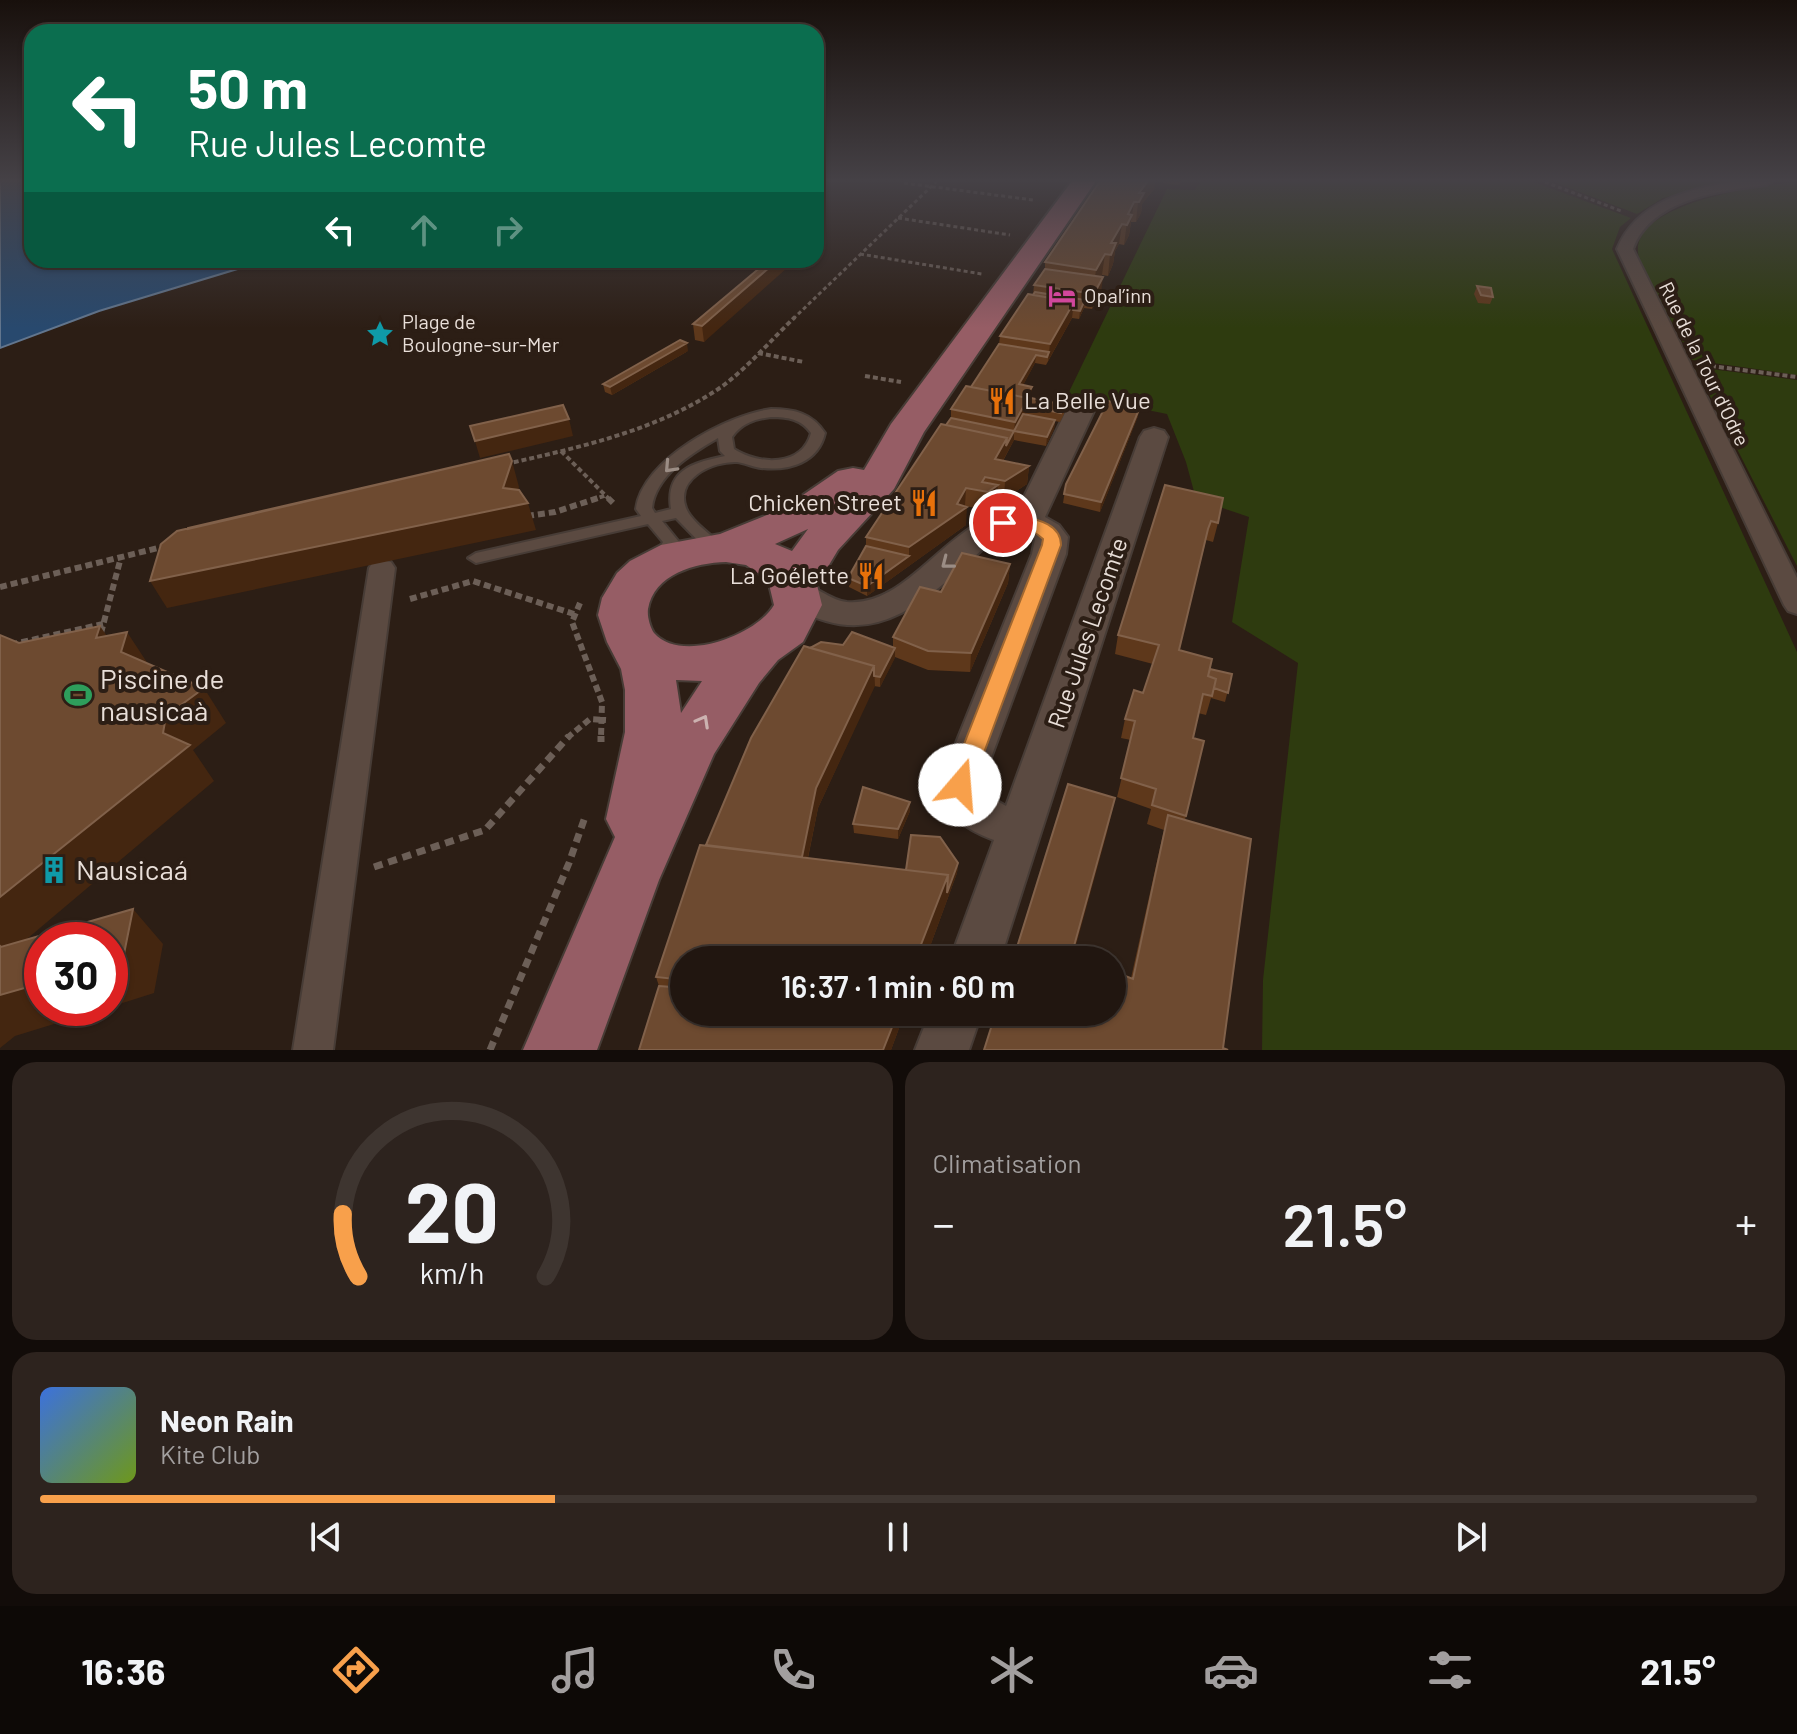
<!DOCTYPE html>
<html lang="fr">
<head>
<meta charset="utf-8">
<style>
	:root { --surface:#211610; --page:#2d231e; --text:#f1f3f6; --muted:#a29f9f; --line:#3e3530; --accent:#f8a04b }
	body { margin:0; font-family:Barlow,sans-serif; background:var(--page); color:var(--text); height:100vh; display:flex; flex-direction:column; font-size:30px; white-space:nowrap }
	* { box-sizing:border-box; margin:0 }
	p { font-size:26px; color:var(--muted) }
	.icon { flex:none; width:44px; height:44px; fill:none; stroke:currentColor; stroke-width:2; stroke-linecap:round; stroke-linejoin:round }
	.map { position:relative; height:1050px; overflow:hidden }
	.side { display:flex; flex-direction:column; gap:12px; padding:12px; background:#120c09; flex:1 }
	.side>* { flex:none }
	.top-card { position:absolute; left:24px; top:24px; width:800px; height:244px; border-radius:24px; box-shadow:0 2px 6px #0004,0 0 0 2px var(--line); background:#0b6e4f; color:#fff; overflow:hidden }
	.speed { position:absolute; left:24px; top:922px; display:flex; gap:16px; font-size:40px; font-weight:700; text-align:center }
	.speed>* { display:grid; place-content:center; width:104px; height:104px; border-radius:50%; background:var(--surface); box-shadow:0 2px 6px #0004,0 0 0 2px var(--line); line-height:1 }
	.speed .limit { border:12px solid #d22; background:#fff; color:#111 }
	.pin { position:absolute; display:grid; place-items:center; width:68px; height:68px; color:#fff; margin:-34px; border:4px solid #fff; border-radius:50%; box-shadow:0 2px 8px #0007 }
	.me { position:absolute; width:88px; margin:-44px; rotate:18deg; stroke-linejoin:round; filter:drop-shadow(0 0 6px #0008) }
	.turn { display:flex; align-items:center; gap:28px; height:168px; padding:0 32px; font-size:36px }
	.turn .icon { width:104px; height:104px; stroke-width:2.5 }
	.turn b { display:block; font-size:56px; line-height:68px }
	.lanes { display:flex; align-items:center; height:76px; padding:0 32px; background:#0003; justify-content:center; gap:40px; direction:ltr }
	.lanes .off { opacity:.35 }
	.big { font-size:60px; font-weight:600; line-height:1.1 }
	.side .widget { flex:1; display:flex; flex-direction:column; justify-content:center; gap:12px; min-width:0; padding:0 28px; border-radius:24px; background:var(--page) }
	.side .dial { align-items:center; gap:0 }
	.dial svg { height:208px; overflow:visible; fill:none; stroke:var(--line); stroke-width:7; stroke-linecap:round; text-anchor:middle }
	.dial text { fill:var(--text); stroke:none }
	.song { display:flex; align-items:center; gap:24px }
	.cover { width:96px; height:96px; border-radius:12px; background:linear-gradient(135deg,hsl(220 70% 55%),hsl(80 70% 35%)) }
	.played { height:8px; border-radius:4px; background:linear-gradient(90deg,var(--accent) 30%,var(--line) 30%) }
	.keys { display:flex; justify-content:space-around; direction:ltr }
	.heat { display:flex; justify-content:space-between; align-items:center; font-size:44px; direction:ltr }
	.side .tiles { flex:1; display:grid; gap:12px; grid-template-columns:1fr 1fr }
	.widget:last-child { grid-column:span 2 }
	.trip { position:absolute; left:670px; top:946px; width:456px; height:80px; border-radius:40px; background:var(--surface); box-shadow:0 2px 6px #0004,0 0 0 2px var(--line); font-weight:600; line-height:80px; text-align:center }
	.dock { display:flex; height:128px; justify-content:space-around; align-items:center; background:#0d0906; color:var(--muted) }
	.dock .icon { width:56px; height:56px }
	.dock .current { color:var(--accent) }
	.dock b { font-size:36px; color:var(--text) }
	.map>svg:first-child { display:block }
	.green { fill:#2e3b0f }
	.water { fill:#28496e; stroke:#62768e; stroke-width:2 }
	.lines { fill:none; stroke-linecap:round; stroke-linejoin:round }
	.service-casing { stroke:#473c36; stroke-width:4 }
	.pedestrian-casing { stroke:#473c36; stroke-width:4 }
	.minor-casing { stroke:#473c36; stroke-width:4 }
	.primary-casing { stroke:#473c36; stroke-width:4 }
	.path-far3 { stroke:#6c5f57; stroke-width:3; stroke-dasharray:4 3; stroke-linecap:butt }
	.path-far2 { stroke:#6c5f57; stroke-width:4; stroke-dasharray:5 3; stroke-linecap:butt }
	.path-far1 { stroke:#6c5f57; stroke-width:6; stroke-dasharray:7 4; stroke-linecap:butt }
	.path { stroke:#6c5f57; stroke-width:7; stroke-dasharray:9 6; stroke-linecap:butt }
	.service { fill:#5b4a41; fill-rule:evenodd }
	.pedestrian { fill:#5b4a41; fill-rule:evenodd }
	.minor { fill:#5b4a41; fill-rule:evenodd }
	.primary { fill:#965d65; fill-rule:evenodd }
	.wall { fill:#5e381b }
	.shaded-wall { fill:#442610 }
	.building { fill:#6d4a30; stroke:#81614a; stroke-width:2 }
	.oneway { stroke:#9b8d85 }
	.oneway2 { stroke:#ccb2b0 }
	.route { fill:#f8a04b; stroke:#a16831; stroke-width:2 }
	.labels { text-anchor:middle; stroke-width:8; stroke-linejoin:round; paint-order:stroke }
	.far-poi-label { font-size:20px; fill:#e9dfd9; stroke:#2c1e15; text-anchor:start }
	.far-street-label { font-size:20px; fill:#e9dfd9; stroke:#2c1e15 }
	.poi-label { font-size:24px; fill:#e9dfd9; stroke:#2c1e15; text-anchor:end }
	.street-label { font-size:24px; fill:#e9dfd9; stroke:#2c1e15 }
	.near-poi-label { font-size:28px; fill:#e9dfd9; stroke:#2c1e15; text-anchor:start }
</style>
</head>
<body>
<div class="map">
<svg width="1797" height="1050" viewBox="0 0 1797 1050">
	<rect width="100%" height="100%" fill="#2c1e15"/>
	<path class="green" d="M1201,181H1531L1631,218L1620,227L1612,249L1797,652V1050H1262L1263,980L1298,663L1232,622L1249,517L1196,499L1186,462L1167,414L1068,394L1167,189L1195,190Z
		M1551,181H1729L1663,198L1637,214Z
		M1797,182V375L1692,360L1640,261C1619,204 1763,185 1797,182Z
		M1695,367L1797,380V566Z"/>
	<path class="water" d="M0,181H32V260H267L99,311L0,348Z"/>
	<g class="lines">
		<g class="service-casing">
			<path id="service" d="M771,409C794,409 812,413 825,433C818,463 789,471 761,468C753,467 745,463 737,462C712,461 675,479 686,508C691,521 711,535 721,544L723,548L721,552H709L676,518L662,521L679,542L666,564L660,565L652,560L663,542L648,524L476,563L468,558L476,553L641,516L636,509C642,460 726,415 771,409ZM771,417C788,417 801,419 811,433C802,467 759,465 734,449L732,437C742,423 755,419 771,417ZM718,438L720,451L725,456C692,463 665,470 671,509L655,513L652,508C655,476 692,453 718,438Z"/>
		</g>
		<g class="pedestrian-casing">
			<path id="pedestrian" d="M1739,181H1773L1766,185C1719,191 1651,199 1633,249L1797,578V614L1788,611L1784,605L1617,249C1637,200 1692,188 1739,181Z
				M382,560L391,562L395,568L333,1050H293L369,568L373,562Z"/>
		</g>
		<g class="minor-casing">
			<path id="minor" d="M1081,401L1091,403L1095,409L1045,517L1059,525L1068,537L1066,554L981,785L990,797L1006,806L1140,437L1144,431L1154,428L1164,431L1168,437L1000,960H950L994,840C964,829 947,816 939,785L1032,554L1035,539C1029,534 1021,529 1013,531C998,534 983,549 972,559C930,596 886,639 826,621C808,616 789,608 780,592L785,584L797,580C815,585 829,600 847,602C912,607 949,515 1017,511L1067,409L1071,403Z
				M930,1012H982L969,1050H915Z"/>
		</g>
		<g class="primary-casing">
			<path id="primary" d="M1072,181H1096L924,432L894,489L838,550L817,585L822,605L803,642L778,660L759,683L714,754L659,880L597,1050H523L615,837L606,819L625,732V690L621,669L607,642L598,615L602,598L617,573L630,561L661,545L720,534L784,508L838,471L853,468L864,470L891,424ZM808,529L792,551L775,544ZM726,562L746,565L768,580L774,605C757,635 681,664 654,633C650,627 647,616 648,609C654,574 695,563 726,562ZM676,680L702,681L681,713Z"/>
		</g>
		<path class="path-far3" d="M1545,182L1621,211
			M904,183L1033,200
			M898,218L1010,235
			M860,254L982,274
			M793,319L937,181"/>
		<path class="path-far2" d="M758,353L804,362
			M1711,366L1797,377
			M865,376L901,382
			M561,451L610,500
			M506,464C581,447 660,430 724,385C749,366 772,339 795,317
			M592,500L607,495"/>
		<path class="path-far1" d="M608,498L615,505
			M527,516L555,512L598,498
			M0,587L166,546
			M410,599L473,581L574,614
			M580,603L572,622L602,702L601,738
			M101,633L121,557
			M0,647L103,624
			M567,738L590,719L606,720"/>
		<path class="path" d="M601,742V736
			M374,867L485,830L569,736
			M490,1050L569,863L586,814"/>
		<use href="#service" class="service"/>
		<use href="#pedestrian" class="pedestrian"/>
		<use href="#minor" class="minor"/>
		<use href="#primary" class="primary"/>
	</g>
	<path class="wall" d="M1100,181H1155L1154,189L1142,204L1141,213L1136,222H1131L1129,235L1124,245L1119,244L1115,251L1113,264L1108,276L1102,275L1101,277V293L1092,309L1084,308L1079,319L1072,318L1046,365L1035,363L1023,385L1031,395L1029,398L1065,405L1064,414L1060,422L1055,421L1054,429L1046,446L1014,440L1003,461L1029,466L1027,484L1004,499L997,498L996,504L987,510L965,506L966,525L867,596L849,587L848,578L866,546V537L951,418V409L971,387L999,344L1000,336L1033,295L1034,285L1045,269V262Z
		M1163,181H1182L1179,185L1163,183Z
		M769,260L704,342L695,340L693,324Z
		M1477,286L1493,297L1490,304L1478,303L1474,294Z
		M688,351L612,395L605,392L603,384Z
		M1138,416L1100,512L1063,503L1066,484Z
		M1165,485L1218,523L1213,542L1206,540L1179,650L1210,669L1232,674L1225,702L1211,698L1206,715L1198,713L1193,738L1204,741L1185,820L1223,1048L984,1050L1131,978L1164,830L1147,824L1151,809L1117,797L1131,740L1121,738L1125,719L1143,693L1153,664L1115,654L1118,635Z
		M962,553L1010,564L1008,583L970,672L928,670L895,657L880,687L874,686L818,808L808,858L906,870L911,835L940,837L958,863L957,873L925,960H684V1012H905L891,1050H639L659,986L656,977L700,845H706L751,738L804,646L810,648L821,642L843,645L852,632L893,647V637L920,587L941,592Z
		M910,811L898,839L854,833L853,824Z"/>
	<path class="shaded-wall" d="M824,181H828V185L816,192V185Z
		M1148,181H1155L1154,189L1142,204L1141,213L1136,222L1139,193Z
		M1134,202L1129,235L1124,245L1128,214Z
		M1122,224L1119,244L1115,251L1113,264L1108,276L1111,243Z
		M1105,254L1102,275L1093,291L1096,270Z
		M778,260H796L704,342L702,326Z
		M1103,277L1101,293L1092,309L1094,294Z
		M1085,300L1084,308L1079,319L1080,311Z
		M1074,302L1072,318L1048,361L1050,344Z
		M687,343L688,351L612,395L610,387Z
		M1036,355L1035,363L1019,393V384Z
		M1032,387L1031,395L1028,401L1026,415L1014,431L1015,422L1026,397Z
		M1140,407L1138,416L1100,512L1101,502Z
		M569,419L573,436L480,458L475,441Z
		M1055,420L1054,429L1046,446L1047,437Z
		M1014,431V440L994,477L995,459L1007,438Z
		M512,461L519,487L514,506L528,503L536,530L167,608L150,581L503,488Z
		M1029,466L1027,484L1004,499L1005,481Z
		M998,485L996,504L987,510L988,492Z
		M966,488L965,506L967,507L966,525L909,566V547L957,504Z
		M909,556V566L867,596V586Z
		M1010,564L1008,583L970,672L971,653Z
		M100,626L124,661L96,638Z
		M127,632L150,667L121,652Z
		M895,648V658L880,687V677Z
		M874,666L875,686L818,808L802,886L800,867L816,788Z
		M204,688L226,723L193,750L214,781L2,960L0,957V897L163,733L166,716Z
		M1115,798L1107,833L1072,960H1070Z
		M910,802V811L898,839V829Z
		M958,863L957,873L925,960H915L948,875Z
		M133,909L163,944L154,993L110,1007V963Z
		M42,983V1008H106L15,1036L0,1048V995Z
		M898,1012H905L891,1050H883Z"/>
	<path class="building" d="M816,181H824L816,185Z
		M1100,181H1148L1139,193H1144L1139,202H1134L1128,214L1132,215L1127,225L1122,224L1111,243H1116L1111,255L1105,254L1096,270L1045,262Z
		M769,260H778L702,326L693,324Z
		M1045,269L1103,277L1094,294L1034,285Z
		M1477,286L1491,288L1493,297L1481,295Z
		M1035,292L1085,300L1080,311L1073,310L1074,302L1033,295Z
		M1028,294L1074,302L1050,344L1000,336Z
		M680,340L687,343L610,387L603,384Z
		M999,344L1049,352L1047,357L1036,355L1019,384L1032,387L1026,397L1065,405L1061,413L1027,406L1028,398L971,387Z
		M966,386L1028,398L1015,422L951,409Z
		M1108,401L1140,407L1101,502L1064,494L1066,484Z
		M563,405L569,419L475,441L470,426Z
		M1023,414L1055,420L1047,437L1014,431Z
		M951,418L1014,431L1006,446L1007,438L946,425Z
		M941,424L1007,438L995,459L1029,466L1005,481L985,477L982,482L998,485L988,492L966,488L957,504L967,507L909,547L866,537Z
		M509,454L512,461L503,488L519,490L528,503L150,581L161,544L177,531Z
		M492,458L188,529V528Z
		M1165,485L1223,498L1218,523L1211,521L1208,529L1179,650L1212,659L1208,676L1216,679L1212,696L1203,694L1193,738L1204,741L1186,816L1152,805L1156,789L1121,778L1135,721L1125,719L1134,690L1143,693L1159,645L1118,635Z
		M866,546L909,556L867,586L848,578Z
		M962,553L1010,564L971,653L928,651L893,637L920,587L941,592Z
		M100,626L96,638L127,632L121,652L204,688L166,716L163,733L190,745L0,897V635L19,643Z
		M852,632L895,648L880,677L874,676V666L810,648L821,642L843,645Z
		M804,646L874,666L816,788L802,857L706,845L751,738Z
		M1210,669L1232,674L1228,693L1214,688L1216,679L1208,676Z
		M1068,784L1115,798L1071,957L1080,960H1013Z
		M863,787L910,802L898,829L853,824Z
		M1168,815L1251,839L1223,1048L1228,1050H984L996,1012H1112V971L1133,979Z
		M911,835L940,837L958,863L947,893L948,875L906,870Z
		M700,845L948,875L915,960H684V980L656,977Z
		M133,909L123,959L110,963V940H42V983L0,995V946L1,947Z
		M659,986L684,988V1012H898L883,1050H639Z"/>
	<defs><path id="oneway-chevron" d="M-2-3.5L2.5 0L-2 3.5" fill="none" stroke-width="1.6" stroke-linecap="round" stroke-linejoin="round" transform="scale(2)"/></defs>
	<g class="oneway">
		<use href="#oneway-chevron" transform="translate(670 467) rotate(133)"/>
		<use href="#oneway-chevron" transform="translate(947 563) rotate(142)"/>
	</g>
	<use class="oneway2" href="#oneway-chevron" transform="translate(703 721) rotate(-61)"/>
	<linearGradient id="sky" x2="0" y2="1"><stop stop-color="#18100c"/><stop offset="0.55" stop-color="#454146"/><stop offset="1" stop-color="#454146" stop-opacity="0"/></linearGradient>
	<rect width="1797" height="328" fill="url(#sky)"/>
	<path class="route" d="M1018,515C1035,519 1061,523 1061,545L972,785L969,792L960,795L951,792L948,785L1042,545L1043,539C1030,527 1020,526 1003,529L994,523L996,519Z"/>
	<defs>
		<g id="hotel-bare" transform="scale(2.16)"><path d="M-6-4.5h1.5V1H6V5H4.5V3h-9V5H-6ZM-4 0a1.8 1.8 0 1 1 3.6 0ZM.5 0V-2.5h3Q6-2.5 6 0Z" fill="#d1479c" stroke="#2c1e15" stroke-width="2.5" paint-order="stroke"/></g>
		<g id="sight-bare" transform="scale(2.16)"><path d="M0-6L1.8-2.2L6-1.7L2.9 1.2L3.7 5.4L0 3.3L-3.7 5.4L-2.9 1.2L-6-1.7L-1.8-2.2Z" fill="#0f9aa8" stroke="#2c1e15" stroke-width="2.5" paint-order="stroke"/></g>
		<g id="restaurant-bare" transform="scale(2.16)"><path d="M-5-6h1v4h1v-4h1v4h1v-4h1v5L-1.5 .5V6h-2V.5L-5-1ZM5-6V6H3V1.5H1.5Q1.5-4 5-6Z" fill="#e8710a" stroke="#2c1e15" stroke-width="2.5" paint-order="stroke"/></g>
		<g id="stadium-bare" transform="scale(2.16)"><path d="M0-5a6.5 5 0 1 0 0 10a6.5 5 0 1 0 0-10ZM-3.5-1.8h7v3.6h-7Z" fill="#2e9e5b" stroke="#2c1e15" stroke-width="2.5" paint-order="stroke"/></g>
		<g id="building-bare" transform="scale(2.16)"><path d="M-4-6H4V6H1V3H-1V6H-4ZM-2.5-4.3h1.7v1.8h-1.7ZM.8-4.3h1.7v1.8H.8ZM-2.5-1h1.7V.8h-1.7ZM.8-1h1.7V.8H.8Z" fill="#0f9aa8" stroke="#2c1e15" stroke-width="2.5" paint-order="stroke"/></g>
	</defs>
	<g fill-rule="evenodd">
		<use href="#hotel-bare" x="1062" y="296"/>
		<use href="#sight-bare" x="380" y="334"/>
		<use href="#restaurant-bare" x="1002" y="401"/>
		<use href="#restaurant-bare" x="924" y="503"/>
		<use href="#restaurant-bare" x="871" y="576"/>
		<use href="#stadium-bare" x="78" y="695"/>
		<use href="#building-bare" x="54" y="870"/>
	</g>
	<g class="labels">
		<g class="far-poi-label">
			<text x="1084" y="303">Opal’inn</text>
			<text x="402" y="329">Plage de<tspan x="402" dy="23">Boulogne-sur-Mer</tspan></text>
		</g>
		<g class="far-street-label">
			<text transform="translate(1704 364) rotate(64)" y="7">Rue de la Tour d'Odre</text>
		</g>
		<g class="poi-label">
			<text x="1024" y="409" text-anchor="start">La Belle Vue</text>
			<text x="902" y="511">Chicken Street</text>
			<text x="849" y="584">La Goélette</text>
		</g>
		<g class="street-label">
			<text transform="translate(1088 633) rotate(-71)" y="8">Rue Jules Lecomte</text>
		</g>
		<g class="near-poi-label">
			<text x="100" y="689">Piscine de<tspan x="100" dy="32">nausicaà</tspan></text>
			<text x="76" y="880">Nausicaá</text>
		</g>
	</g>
</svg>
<div class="speed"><div class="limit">30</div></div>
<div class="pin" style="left:1003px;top:523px;background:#d93025"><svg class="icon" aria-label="arrive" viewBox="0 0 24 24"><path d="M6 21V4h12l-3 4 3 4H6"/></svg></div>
<svg class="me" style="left:960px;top:785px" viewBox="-20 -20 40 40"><circle r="19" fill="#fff"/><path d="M0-13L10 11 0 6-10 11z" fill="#f8a04b"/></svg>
<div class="trip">16:37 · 1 min · 60 m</div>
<div class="top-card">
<div class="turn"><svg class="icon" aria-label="left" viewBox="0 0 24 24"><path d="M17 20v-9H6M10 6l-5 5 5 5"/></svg><div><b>50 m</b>Rue Jules Lecomte</div></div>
<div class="lanes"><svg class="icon" aria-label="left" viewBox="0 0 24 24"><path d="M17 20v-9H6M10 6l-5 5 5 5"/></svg><svg class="icon off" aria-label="ahead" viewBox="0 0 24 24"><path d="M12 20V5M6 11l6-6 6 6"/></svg><svg class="icon off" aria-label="right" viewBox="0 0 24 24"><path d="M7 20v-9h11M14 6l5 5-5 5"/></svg></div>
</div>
</div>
<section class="side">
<div class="tiles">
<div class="widget dial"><svg viewBox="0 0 100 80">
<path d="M14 69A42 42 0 1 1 86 69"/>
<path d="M14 69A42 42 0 0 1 8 45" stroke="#f8a04b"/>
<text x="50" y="56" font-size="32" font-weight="700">20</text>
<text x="50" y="72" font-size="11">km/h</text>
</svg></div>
<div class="widget"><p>Climatisation</p>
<div class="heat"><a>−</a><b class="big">21.5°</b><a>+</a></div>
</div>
<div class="widget">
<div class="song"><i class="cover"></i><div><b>Neon Rain</b><p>Kite Club</p></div></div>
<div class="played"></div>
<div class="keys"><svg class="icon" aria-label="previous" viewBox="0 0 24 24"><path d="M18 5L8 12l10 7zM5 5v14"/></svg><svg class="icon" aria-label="pause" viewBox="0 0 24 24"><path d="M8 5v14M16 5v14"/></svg><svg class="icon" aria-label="next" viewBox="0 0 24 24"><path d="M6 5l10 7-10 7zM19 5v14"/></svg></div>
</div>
</div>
</section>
<nav class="dock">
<b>16:36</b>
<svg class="icon current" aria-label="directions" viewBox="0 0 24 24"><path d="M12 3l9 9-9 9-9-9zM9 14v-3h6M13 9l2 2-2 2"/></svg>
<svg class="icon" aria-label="music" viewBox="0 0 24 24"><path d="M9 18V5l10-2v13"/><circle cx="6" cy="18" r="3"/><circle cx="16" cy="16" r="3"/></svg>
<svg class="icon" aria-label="phone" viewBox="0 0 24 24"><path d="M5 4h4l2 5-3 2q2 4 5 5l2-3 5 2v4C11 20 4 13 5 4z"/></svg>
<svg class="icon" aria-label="climate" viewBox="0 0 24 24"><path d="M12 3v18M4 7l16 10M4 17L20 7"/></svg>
<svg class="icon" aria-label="car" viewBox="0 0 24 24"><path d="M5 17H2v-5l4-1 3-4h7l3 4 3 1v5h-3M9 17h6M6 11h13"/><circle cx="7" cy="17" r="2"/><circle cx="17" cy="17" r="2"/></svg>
<svg class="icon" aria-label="filters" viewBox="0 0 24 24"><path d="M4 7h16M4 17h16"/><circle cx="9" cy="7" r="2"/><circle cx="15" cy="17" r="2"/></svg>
<b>21.5°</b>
</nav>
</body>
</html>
